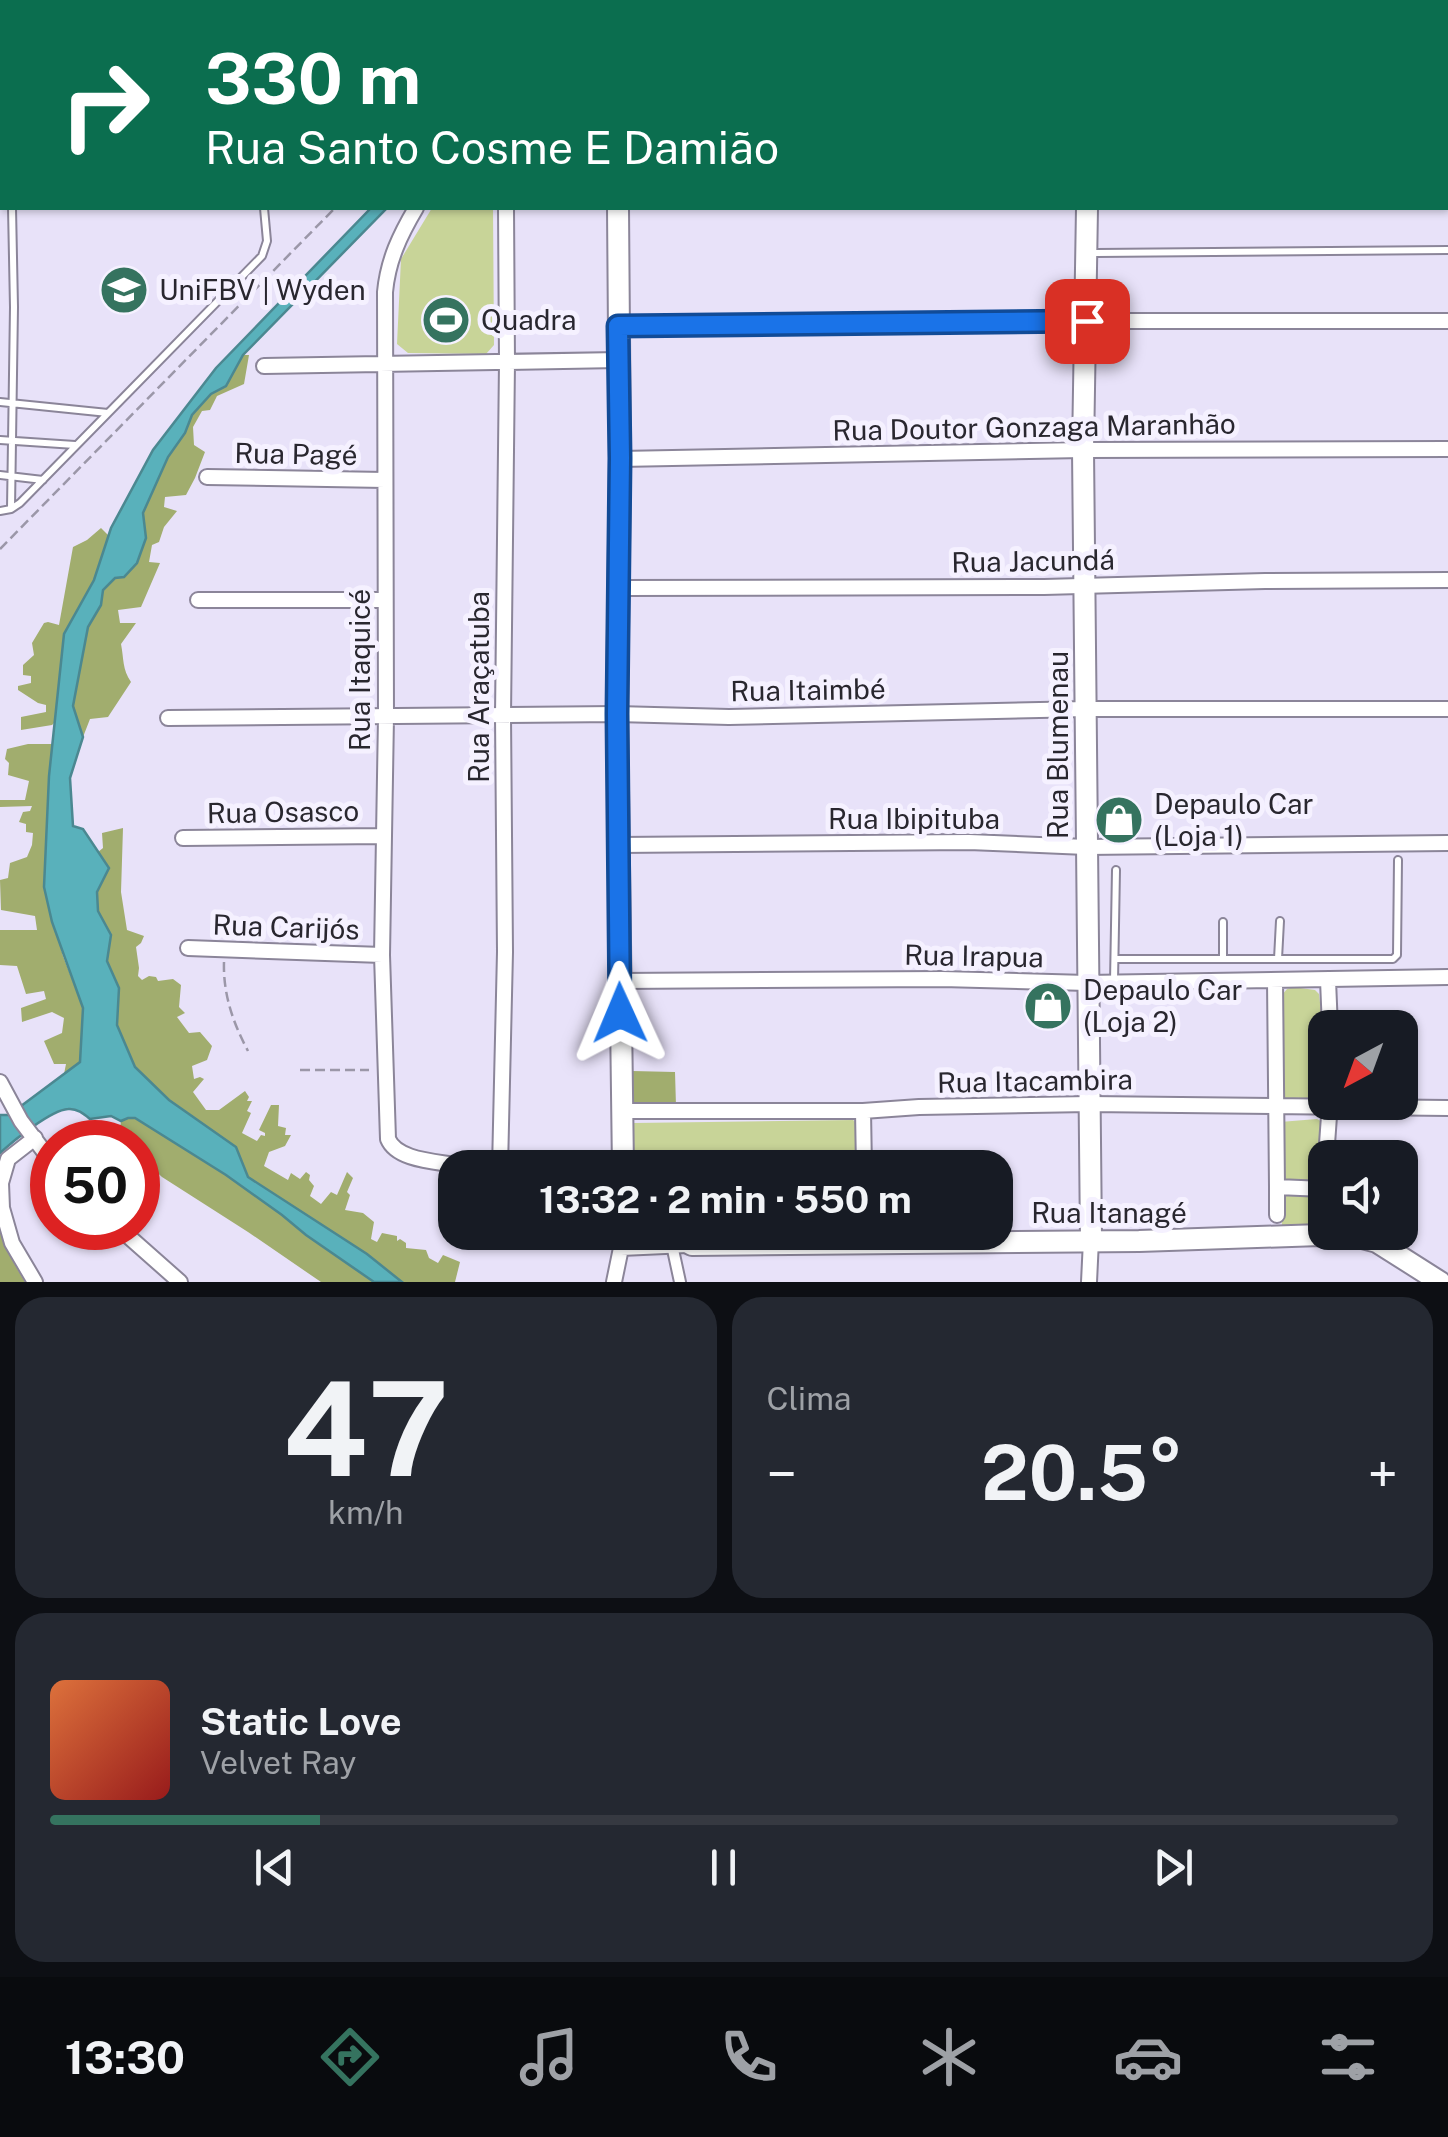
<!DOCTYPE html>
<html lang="pt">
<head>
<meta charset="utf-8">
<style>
	:root { --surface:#171b24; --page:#242831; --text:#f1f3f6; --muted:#9ea1a6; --line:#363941; --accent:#35735f }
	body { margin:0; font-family:"Public Sans",sans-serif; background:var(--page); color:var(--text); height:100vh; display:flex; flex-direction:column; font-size:38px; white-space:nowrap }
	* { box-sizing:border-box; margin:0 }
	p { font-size:32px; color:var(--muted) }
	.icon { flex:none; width:55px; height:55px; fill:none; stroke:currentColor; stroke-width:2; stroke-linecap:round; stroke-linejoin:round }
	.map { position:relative; height:1282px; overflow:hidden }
	.side { display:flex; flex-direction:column; gap:15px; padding:15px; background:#0d0f14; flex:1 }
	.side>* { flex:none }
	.hud { position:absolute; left:0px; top:0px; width:1450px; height:210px; box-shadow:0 2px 8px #0004; background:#0b6e4f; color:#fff; overflow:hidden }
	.needle { width:65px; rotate:221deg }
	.fabs { position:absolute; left:1308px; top:1010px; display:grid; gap:20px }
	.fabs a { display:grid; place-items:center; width:110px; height:110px; border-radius:20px; background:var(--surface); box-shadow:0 2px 8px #0004; font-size:50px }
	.speed { position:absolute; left:30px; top:1120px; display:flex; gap:20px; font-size:50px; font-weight:700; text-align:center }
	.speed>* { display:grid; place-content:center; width:130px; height:130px; border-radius:50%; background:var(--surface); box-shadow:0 2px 8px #0004; line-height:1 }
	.speed .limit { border:15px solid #d22; background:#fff; color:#111 }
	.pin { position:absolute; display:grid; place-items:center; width:85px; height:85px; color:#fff; margin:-42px; border-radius:20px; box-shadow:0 5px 15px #0006 }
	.me { position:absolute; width:110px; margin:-55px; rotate:359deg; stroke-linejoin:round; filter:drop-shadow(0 0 8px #0008) }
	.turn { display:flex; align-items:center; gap:35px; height:210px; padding:0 40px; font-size:45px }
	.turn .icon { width:130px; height:130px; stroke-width:2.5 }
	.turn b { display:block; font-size:70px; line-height:85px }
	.big { font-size:75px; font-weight:700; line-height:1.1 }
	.side .tile { flex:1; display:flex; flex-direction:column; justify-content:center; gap:15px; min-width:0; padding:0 35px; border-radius:30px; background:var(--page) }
	.side .dial { align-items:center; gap:0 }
	.dial b { font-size:130px; line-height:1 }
	.song { display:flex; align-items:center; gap:30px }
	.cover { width:120px; height:120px; border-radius:15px; background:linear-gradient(135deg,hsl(20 70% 55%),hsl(0 70% 35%)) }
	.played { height:10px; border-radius:5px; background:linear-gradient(90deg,var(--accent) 20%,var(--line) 20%) }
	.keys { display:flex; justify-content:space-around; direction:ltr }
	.heat { display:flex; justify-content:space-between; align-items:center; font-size:55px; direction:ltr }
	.side .tiles { flex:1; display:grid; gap:15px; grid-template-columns:1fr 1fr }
	.tile:last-child { grid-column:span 2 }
	.trip { position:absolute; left:438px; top:1150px; width:575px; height:100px; border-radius:30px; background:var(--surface); box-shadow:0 2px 8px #0004; font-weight:700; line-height:100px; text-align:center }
	.tab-bar { display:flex; height:160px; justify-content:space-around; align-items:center; background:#090b0e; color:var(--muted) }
	.tab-bar .icon { width:70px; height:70px }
	.tab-bar .selected { color:var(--accent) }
	.tab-bar b { font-size:45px; color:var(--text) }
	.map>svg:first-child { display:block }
	.green { fill:#c8d498 }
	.forest { fill:#a1ad6e }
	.water { fill:#59b1bb; stroke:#4b8891; stroke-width:2.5 }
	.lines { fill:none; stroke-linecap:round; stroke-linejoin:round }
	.service-casing { stroke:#8b8599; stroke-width:10 }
	.pedestrian-casing { stroke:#8b8599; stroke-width:14 }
	.minor-casing { stroke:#8b8599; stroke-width:18 }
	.secondary-casing { stroke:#8b8599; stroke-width:24 }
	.path { stroke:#9b97a8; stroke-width:2.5; stroke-dasharray:10 5; stroke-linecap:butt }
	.service { stroke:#fff; stroke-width:6 }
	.pedestrian { stroke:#fff; stroke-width:10 }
	.minor { stroke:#fff; stroke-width:14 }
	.secondary { stroke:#fff; stroke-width:20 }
	.route-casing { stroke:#114b97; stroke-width:25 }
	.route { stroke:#1a73e8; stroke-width:18 }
	.labels { text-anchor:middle; stroke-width:10; stroke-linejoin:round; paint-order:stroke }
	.poi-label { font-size:28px; fill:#29272f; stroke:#f5f1ff; text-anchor:start }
	.street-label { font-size:28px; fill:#29272f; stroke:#f5f1ff }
</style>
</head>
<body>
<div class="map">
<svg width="1448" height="1282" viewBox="0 0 1448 1282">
	<rect width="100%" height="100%" fill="#e8e2f9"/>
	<path class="green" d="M432,208H493L494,345L486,354L408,353L397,344L401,259Z
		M1293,987L1315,990L1319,994L1325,1045V1102L1282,1107L1280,1015L1282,995L1287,989Z
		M1317,1119L1324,1123L1315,1228L1282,1231L1280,1122Z
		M853,1120L860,1126V1167H628V1125L634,1123Z"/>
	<path class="forest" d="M243,355H249L244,384L217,396L210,410L202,411L193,427L194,445L205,452L195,478L186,495L165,497L164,507L177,511L164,527L159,542L152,545L149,562L160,563L141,607L118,610L120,623H136L121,644C124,659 122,669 131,682L108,717L90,719L83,737L73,707L88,627L101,605L103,590L146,538L143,513L168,457L185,433L192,415L211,394L226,386Z
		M101,528L109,536L94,580L64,634L55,722L52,725L21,730V717L46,712V705L38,703L18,690V686L31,683V676L23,675V665L34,655L32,643L44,623L48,622L59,625L73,547L87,540Z
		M28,744H52L45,890L63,956L83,1008L80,1062L64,1074L66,1064H54L44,1041L62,1033L64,1018L52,1012L22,1022L21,1008L46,999L44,991L26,994L17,966L0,965V930H37L35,916L1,910L0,880L8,878L10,863L27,857L32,845L33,833L26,832V824L19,822L23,812L30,811L32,806L0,807V800H25L29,781L8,775L9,763L5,759L7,749Z
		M123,828L121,892L127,930L144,936L141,943L136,947L139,968L138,976L142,980L149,976L156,977L158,981L173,979L181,985L179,1007L185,1013L177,1017L189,1033L200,1032L212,1046L207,1060L192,1066L194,1079L200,1077L204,1079L193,1092L206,1110H219L245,1091L249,1097L247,1101H252L247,1111L251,1113L242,1133L257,1141L261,1135L265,1136V1133L259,1130L271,1105H279L278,1126L286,1128L285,1135H291L285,1146L269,1152L264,1166L288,1180L291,1173L300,1179L306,1172L310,1175L309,1180L314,1186L310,1196L321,1204L331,1192L337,1195L347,1172L353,1178L347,1192L350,1195L345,1210L363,1213L374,1222L371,1239L377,1242L382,1233L397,1236V1241L400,1239L406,1243V1248L426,1250L429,1258L438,1263L443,1255L460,1262L455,1282H402L367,1254L248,1177L236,1147L169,1100L135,1067L117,1025L119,988L107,961L111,935L98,912L97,892L109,868L98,852L103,848L102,833Z
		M632,1071L675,1072L676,1106L630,1105Z
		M128,1117L135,1118L226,1175L282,1215L306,1235L374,1282H321L248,1232L162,1177L138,1155V1142H126L120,1130L121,1121Z
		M0,1220L14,1263L25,1282H0Z"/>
	<path class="water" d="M371,208H387L243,355L226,386L211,394L192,415L185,433L168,457L143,513L146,538L137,563L124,577L115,578L103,590L101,605L88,627L73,706L83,737L70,778L73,826L83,829L109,868L97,892L98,911L111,935L107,961L119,988L117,1025L135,1067L169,1100L236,1147L248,1177L367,1254L402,1282H374L306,1235L282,1215L226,1175L135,1118H128L121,1121L111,1116L90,1119C84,1114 77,1108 68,1109C51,1110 13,1141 0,1153V1115H9L80,1062L83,1008L52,922L44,887L49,776L64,634L94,580L111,528L153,450L216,368Z"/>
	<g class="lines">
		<g class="service-casing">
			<path id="service" d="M1096,253L1448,250
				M0,402L108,413
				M0,440L75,445
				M0,475L43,480
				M11,508L14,307L12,208
				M0,511L11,509L20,503L262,256L267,241L264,208
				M1115,959H1393L1397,955L1398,860
				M1223,959V922
				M1278,959L1280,921
				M1114,981L1116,870"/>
		</g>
		<g class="pedestrian-casing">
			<path id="pedestrian" d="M672,1245L680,1282"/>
		</g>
		<g class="minor-casing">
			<path id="minor" d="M225,2L228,0
				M533,2L535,0
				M762,2V0
				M1084,2V0
				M416,208C400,235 388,260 385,292L386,717L382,955L388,1139C398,1163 445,1161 469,1168
				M619,326L1087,321H1448
				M264,366L619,360
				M620,459L1083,450L1448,449
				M207,477L385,480
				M619,588L1044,587L1265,581L1448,580
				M198,600H385
				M168,718L617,714L729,717L1087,709H1448
				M183,838L383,836
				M619,845L969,842L1086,847L1448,843
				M188,948L382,955
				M1275,980L1277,1187L1324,1189
				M1328,980L1330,1028
				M619,981L942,979L1087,983L1448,977
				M0,1082L21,1121L52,1162
				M623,1111H863L919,1107L1089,1104L1448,1108
				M863,1111L864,1168
				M35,1138L8,1159L1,1183L2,1208L12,1243L35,1282
				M1326,1158L1330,1102
				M500,1168L505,952L503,716L507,362L506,208
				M1277,1215V1187
				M119,1228L180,1282
				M1320,1235L1325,1174
				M621,1248L687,1245
				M614,1282L621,1248V1232
				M1089,1282L1091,1240"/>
		</g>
		<g class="secondary-casing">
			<path id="secondary" d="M284,0L286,2
				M621,0V2
				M0,93L2,96
				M0,183H2
				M618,208L620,459L617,714L623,1168
				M1087,208L1083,450L1091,1240
				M668,1232L692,1245L1139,1241L1320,1235L1362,1238L1377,1242L1440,1282"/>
		</g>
		<path class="path" d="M0,549L335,208
			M224,962C223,994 233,1023 248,1051
			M300,1070H369"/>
		<use href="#service" class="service"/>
		<use href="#pedestrian" class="pedestrian"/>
		<use href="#minor" class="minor"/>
		<use href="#secondary" class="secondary"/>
	</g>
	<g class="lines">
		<g class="route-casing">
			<path id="route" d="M620,1013L617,714L620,458L618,326L1087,321"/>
		</g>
		<use href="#route" class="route"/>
	</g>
	<defs>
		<g id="university-disc" transform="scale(2.5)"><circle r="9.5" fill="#35735f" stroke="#f5f1ff"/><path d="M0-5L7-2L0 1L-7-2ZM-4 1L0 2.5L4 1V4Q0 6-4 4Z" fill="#fff"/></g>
		<g id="stadium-disc" transform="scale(2.5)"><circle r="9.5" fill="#35735f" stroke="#f5f1ff"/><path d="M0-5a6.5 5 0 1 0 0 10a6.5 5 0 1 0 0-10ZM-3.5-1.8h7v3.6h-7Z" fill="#fff"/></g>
		<g id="shop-disc" transform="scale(2.5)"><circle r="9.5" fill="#35735f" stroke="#f5f1ff"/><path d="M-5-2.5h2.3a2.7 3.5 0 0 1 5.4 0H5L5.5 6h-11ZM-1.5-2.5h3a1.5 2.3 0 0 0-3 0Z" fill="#fff"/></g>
	</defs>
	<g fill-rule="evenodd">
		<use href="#university-disc" x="124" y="290"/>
		<use href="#stadium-disc" x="446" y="320"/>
		<use href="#shop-disc" x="1119" y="820"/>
		<use href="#shop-disc" x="1048" y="1006"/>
	</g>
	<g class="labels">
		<g class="poi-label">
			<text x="159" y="300">UniFBV | Wyden</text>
			<text x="481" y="330">Quadra</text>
			<text x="1154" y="814">Depaulo Car<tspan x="1154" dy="32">(Loja 1)</tspan></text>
			<text x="1083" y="1000">Depaulo Car<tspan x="1083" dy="32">(Loja 2)</tspan></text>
		</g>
		<g class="street-label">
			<text transform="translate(1034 427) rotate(-1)" y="10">Rua Doutor Gonzaga Maranhão</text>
			<text transform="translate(296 454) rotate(1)" y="10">Rua Pagé</text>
			<text transform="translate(1033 561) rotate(-1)" y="10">Rua Jacundá</text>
			<text transform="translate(360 670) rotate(-90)" y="10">Rua Itaquicé</text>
			<text transform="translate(479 687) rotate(-90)" y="10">Rua Araçatuba</text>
			<text transform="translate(808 690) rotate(-1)" y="10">Rua Itaimbé</text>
			<text transform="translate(1058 745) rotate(-90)" y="10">Rua Blumenau</text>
			<text transform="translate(283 812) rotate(-1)" y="10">Rua Osasco</text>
			<text x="914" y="829">Rua Ibipituba</text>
			<text transform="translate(286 927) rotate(2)" y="10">Rua Carijós</text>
			<text transform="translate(974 956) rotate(1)" y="10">Rua Irapua</text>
			<text transform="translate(1035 1081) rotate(-1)" y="10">Rua Itacambira</text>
			<text x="1109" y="1223">Rua Itanagé</text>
		</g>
	</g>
</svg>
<div class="fabs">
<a><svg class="needle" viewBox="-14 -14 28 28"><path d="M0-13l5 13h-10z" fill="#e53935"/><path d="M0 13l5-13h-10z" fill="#9ea1a6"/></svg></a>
<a><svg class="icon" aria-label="sound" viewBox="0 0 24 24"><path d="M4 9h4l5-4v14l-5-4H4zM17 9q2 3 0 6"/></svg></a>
</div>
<div class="speed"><div class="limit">50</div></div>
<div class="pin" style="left:1087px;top:321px;background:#d93025"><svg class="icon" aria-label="arrive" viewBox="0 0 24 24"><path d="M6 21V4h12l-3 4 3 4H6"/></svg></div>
<svg class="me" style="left:620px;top:1013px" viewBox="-20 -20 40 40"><path d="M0-17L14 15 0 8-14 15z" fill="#1a73e8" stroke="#fff" stroke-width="4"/></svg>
<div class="trip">13:32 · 2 min · 550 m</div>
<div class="hud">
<div class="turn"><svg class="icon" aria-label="right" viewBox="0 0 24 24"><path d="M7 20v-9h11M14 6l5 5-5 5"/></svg><div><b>330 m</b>Rua Santo Cosme E Damião</div></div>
</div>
</div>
<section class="side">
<div class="tiles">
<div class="tile dial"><b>47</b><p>km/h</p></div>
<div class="tile"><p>Clima</p>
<div class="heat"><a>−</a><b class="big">20.5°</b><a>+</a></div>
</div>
<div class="tile">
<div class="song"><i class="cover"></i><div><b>Static Love</b><p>Velvet Ray</p></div></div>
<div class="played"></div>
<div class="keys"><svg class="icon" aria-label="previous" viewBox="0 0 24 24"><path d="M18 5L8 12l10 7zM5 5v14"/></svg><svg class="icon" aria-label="pause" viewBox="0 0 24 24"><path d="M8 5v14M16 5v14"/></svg><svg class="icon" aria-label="next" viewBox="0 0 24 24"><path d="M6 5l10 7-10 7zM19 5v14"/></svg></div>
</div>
</div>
</section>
<nav class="tab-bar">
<b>13:30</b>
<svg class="icon selected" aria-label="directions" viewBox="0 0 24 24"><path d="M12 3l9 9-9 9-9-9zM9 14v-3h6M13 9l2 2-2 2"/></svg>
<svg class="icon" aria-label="music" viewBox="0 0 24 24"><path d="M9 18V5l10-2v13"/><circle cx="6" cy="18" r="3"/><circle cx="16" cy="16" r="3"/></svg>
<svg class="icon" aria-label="phone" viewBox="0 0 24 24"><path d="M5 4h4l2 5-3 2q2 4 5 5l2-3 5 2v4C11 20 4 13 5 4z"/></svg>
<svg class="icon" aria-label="climate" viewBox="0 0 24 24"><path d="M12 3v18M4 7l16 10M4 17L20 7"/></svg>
<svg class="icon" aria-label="car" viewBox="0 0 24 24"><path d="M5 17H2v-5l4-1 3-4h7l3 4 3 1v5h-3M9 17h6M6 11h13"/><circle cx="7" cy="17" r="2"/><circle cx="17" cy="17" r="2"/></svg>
<svg class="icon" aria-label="filters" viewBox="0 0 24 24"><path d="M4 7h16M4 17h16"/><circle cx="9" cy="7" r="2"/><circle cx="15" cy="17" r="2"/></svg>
</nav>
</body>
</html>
